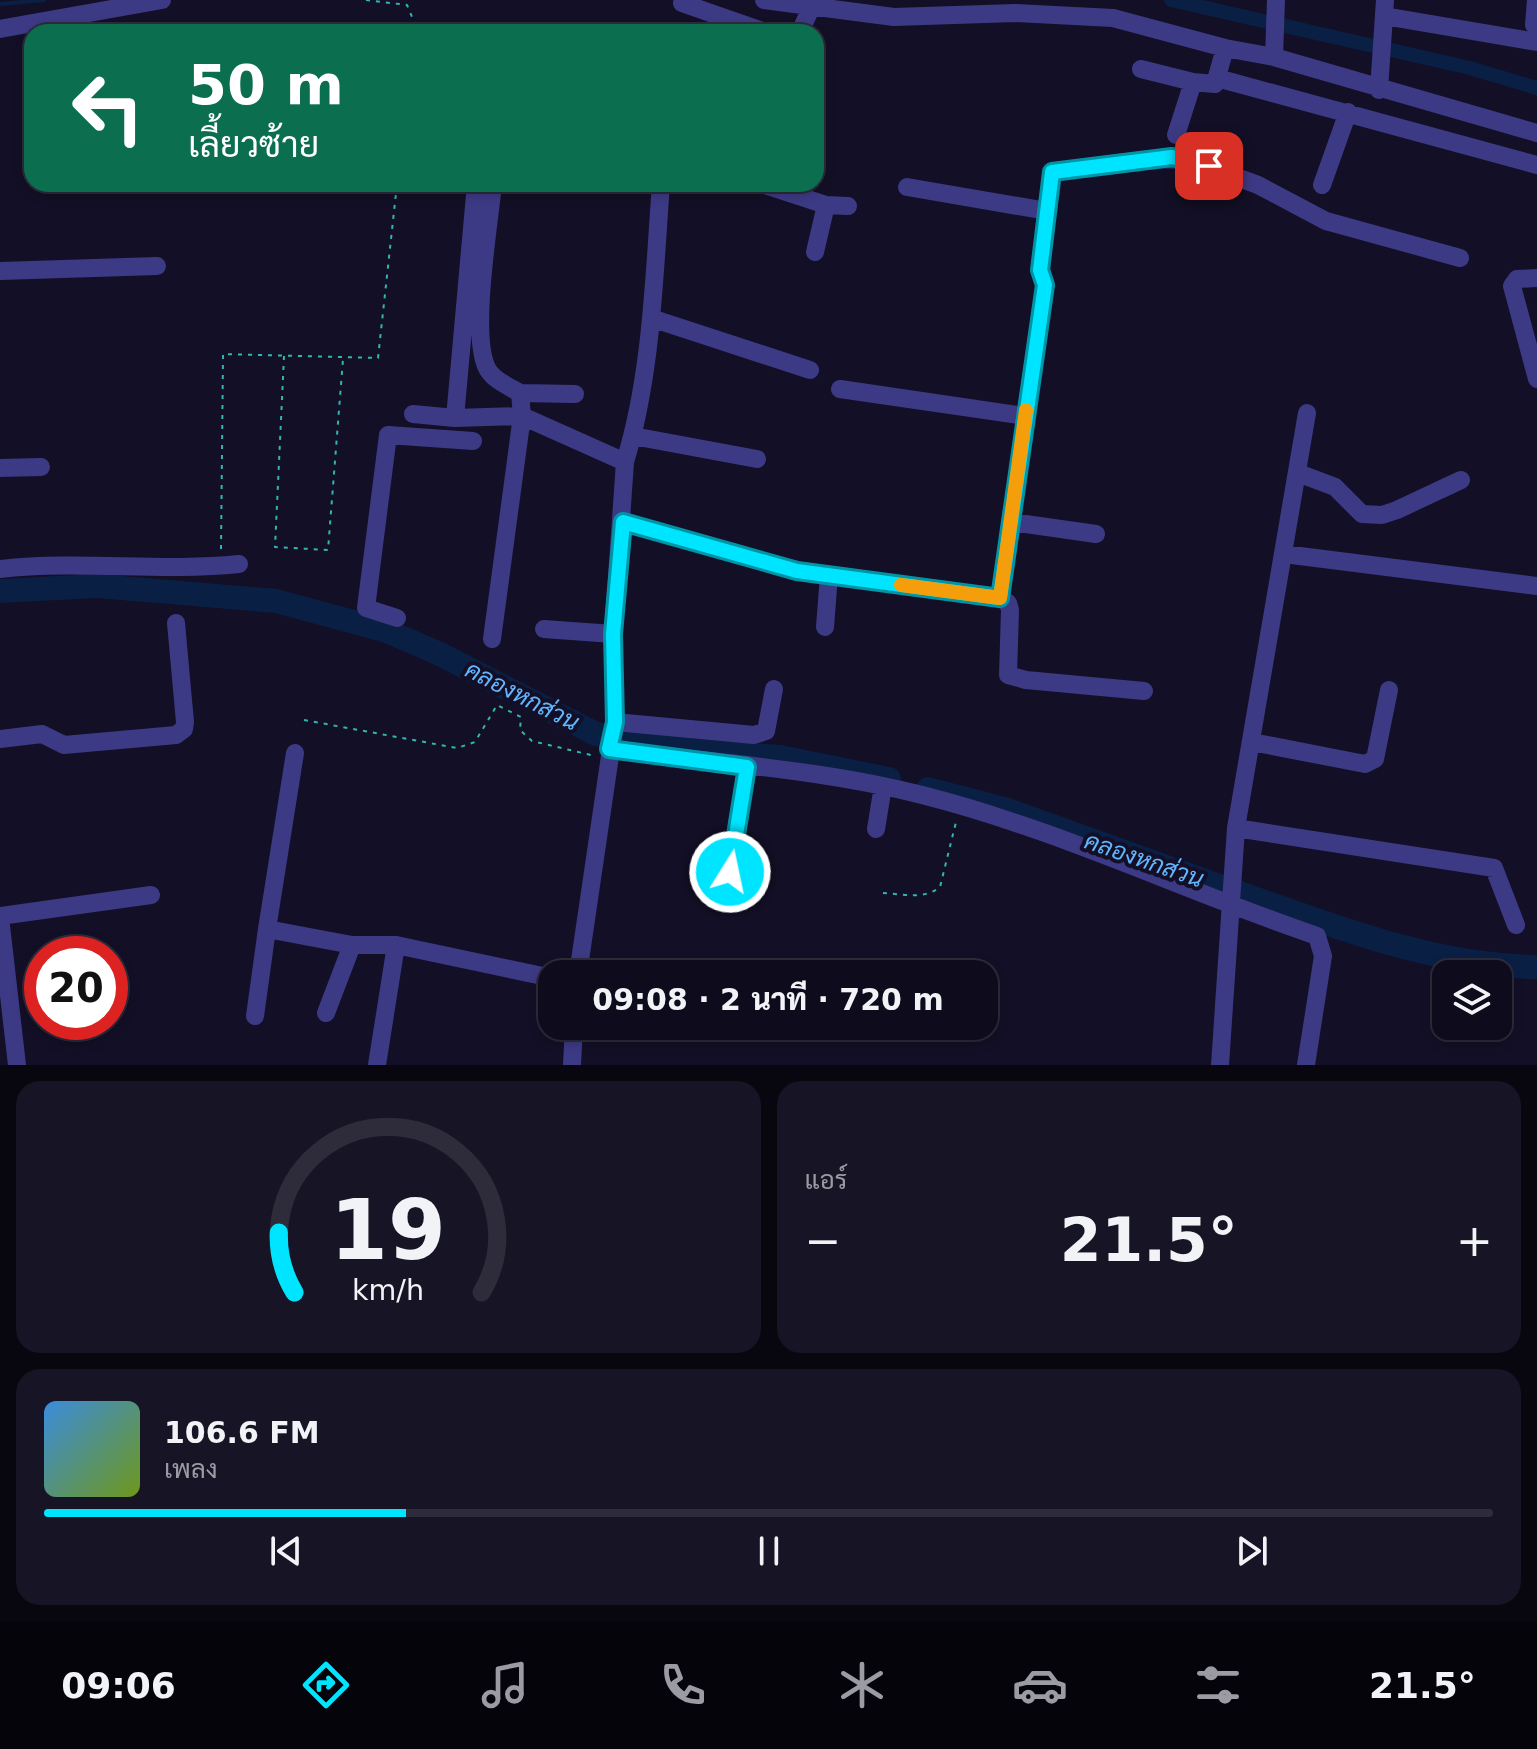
<!DOCTYPE html>
<html lang="th">
<head>
<meta charset="utf-8">
<style>
	:root { --surface:#0e0b1c; --page:#171425; --text:#f1f3f6; --muted:#9b9ba3; --line:#2e2b3b; --accent:#00e5ff }
	body { margin:0; font-family:"DejaVu Sans",Sarabun,sans-serif; background:var(--page); color:var(--text); height:100vh; display:flex; flex-direction:column; font-size:30px; white-space:nowrap }
	* { box-sizing:border-box; margin:0 }
	p { font-size:26px; color:var(--muted) }
	.icon { flex:none; width:44px; height:44px; fill:none; stroke:currentColor; stroke-width:2; stroke-linecap:round; stroke-linejoin:round }
	.map { position:relative; height:1065px; overflow:hidden }
	.side { display:flex; flex-direction:column; gap:16px; padding:16px; background:#08060f; flex:1 }
	.side>* { flex:none }
	.top-card { position:absolute; left:24px; top:24px; width:800px; height:168px; border-radius:24px; box-shadow:0 4px 12px #0003,0 0 0 2px var(--line); background:#0b6e4f; color:#fff; overflow:hidden }
	.controls { position:absolute; left:1432px; top:960px; display:grid; gap:16px }
	.controls a { display:grid; place-items:center; width:80px; height:80px; border-radius:16px; background:var(--surface); box-shadow:0 4px 12px #0003,0 0 0 2px var(--line); font-size:40px }
	.speed { position:absolute; left:24px; top:936px; display:flex; gap:16px; font-size:40px; font-weight:700; text-align:center }
	.speed>* { display:grid; place-content:center; width:104px; height:104px; border-radius:50%; background:var(--surface); box-shadow:0 4px 12px #0003,0 0 0 2px var(--line); line-height:1 }
	.speed .limit { border:12px solid #d22; background:#fff; color:#111 }
	.pin { position:absolute; display:grid; place-items:center; width:68px; height:68px; color:#fff; margin:-34px; border-radius:16px; box-shadow:0 4px 12px #0006 }
	.me { position:absolute; width:88px; margin:-44px; rotate:10deg; stroke-linejoin:round; filter:drop-shadow(0 0 6px #0008) }
	.turn { display:flex; align-items:center; gap:28px; height:168px; padding:0 32px; font-size:36px }
	.turn .icon { width:104px; height:104px; stroke-width:2.5 }
	.turn b { display:block; font-size:56px; line-height:68px }
	.big { font-size:60px; font-weight:800; line-height:1.1 }
	.side .card { flex:1; display:flex; flex-direction:column; justify-content:center; gap:12px; min-width:0; padding:0 28px; border-radius:24px; background:var(--page) }
	.side .dial { align-items:center; gap:0 }
	.dial svg { height:208px; overflow:visible; fill:none; stroke:var(--line); stroke-width:7; stroke-linecap:round; text-anchor:middle }
	.dial text { fill:var(--text); stroke:none }
	.song { display:flex; align-items:center; gap:24px }
	.cover { width:96px; height:96px; border-radius:12px; background:linear-gradient(135deg,hsl(210 70% 55%),hsl(80 70% 35%)) }
	.played { height:8px; border-radius:4px; background:linear-gradient(90deg,var(--accent) 25%,var(--line) 25%) }
	.keys { display:flex; justify-content:space-around; direction:ltr }
	.heat { display:flex; justify-content:space-between; align-items:center; font-size:44px; direction:ltr }
	.side .tiles { flex:1; display:grid; gap:16px; grid-template-columns:1fr 1fr }
	.card:last-child { grid-column:span 2 }
	.trip { position:absolute; left:538px; top:960px; width:460px; height:80px; border-radius:24px; background:var(--surface); box-shadow:0 4px 12px #0003,0 0 0 2px var(--line); font-weight:800; line-height:80px; text-align:center }
	.tabs { display:flex; height:128px; justify-content:space-around; align-items:center; background:#06040b; color:var(--muted) }
	.tabs .icon { width:56px; height:56px }
	.tabs .on { color:var(--accent) }
	.tabs b { font-size:36px; color:var(--text) }
	.map>svg:first-child { display:block }
	.lines { fill:none; stroke-linecap:round; stroke-linejoin:round }
	.stream { stroke:#0a1f44; stroke-width:4 }
	.canal { stroke:#0a1f44; stroke-width:14 }
	.river { stroke:#0a1f44; stroke-width:24 }
	.path { stroke:#2fb8b0; stroke-width:2; stroke-dasharray:4 6; stroke-linecap:butt }
	.minor { stroke:#3d3a85; stroke-width:18 }
	.route-casing { stroke:#0095a6; stroke-width:20 }
	.route { stroke:#00e5ff; stroke-width:14 }
	.slow { stroke:#f59e0b; stroke-width:14 }
	.labels { text-anchor:middle; stroke-width:8; stroke-linejoin:round; paint-order:stroke }
	.water-label { font-size:24px; font-style:italic; fill:#62b6ff; stroke:#130f26 }
</style>
</head>
<body>
<div class="map">
<svg width="1537" height="1065" viewBox="0 0 1537 1065">
	<rect width="100%" height="100%" fill="#130f26"/>
	<g class="lines">
		<path class="stream" d="M0,4L44,0"/>
		<path class="canal" d="M1171,0L1470,68L1537,88"/>
		<path class="river" d="M0,591L97,586L276,601L387,631L440,654L596,734L696,751L780,757L889,779
			M928,789L1005,809L1225,888
			M1234,891C1331,925 1433,966 1537,967"/>
		<path class="path" d="M366,0L407,5L415,24L414,32
			M284,356L275,547L328,550L343,359
			M221,549L223,354L378,358L397,184
			M304,720L457,748L475,742L497,705L521,717L520,730L532,741L595,756
			M883,893C902,894 924,900 940,887L956,822"/>
		<path class="minor" d="M683,0L682,3L765,32
			M764,0L894,17L1015,13L1113,18L1225,48L1274,57L1537,133
			M1384,16L1537,42
			M1534,25L1536,0
			M0,29L162,0
			M800,32L811,8
			M1274,57L1276,0
			M1141,69L1193,82L1215,84L1225,48
			M1217,78L1537,165
			M1379,90L1385,0
			M1176,135L1193,82
			M762,184L826,205L848,206
			M1322,185L1348,112
			M907,187L1047,211
			M815,252L826,205
			M0,271L157,266
			M1537,278L1517,279L1512,286L1537,379
			M651,318L810,370
			M840,389L1025,416
			M520,393L575,394
			M413,414L455,418L522,416L625,462
			M455,418L476,184
			M633,436L757,459
			M0,468L41,467
			M1298,473L1335,487L1362,514L1382,515L1397,510L1461,480
			M623,522L797,571L1000,598L1008,603L1010,610L1008,675L1026,680L1144,691
			M1011,522L1096,534
			M1284,554L1537,586
			M0,569C80,560 159,572 239,564
			M1000,598L1045,285L1040,270L1052,172L1151,159L1191,160L1258,185L1326,221L1460,258
			M397,618L366,608L388,435L473,441
			M825,627L829,575
			M544,629L613,634
			M492,639L522,416L520,393C508,386 491,379 486,366C471,330 489,226 493,184
			M615,722L754,735L766,731L774,689
			M0,739L42,734L64,745L176,735L184,729L185,722L176,623
			M1252,742L1365,764L1375,759L1389,690
			M609,749C713,763 821,769 922,795C1057,829 1185,891 1317,936L1323,956L1306,1065
			M295,753L267,929L352,945H396L552,978
			M1236,828L1494,868L1516,925
			M876,829L883,786
			M730,872L747,767
			M0,916L151,895
			M0,917L17,1065
			M578,974L615,722L613,634L625,462C652,373 654,276 661,184
			M326,1013L352,945
			M255,1016L267,929
			M377,1065L396,945
			M572,1065L574,1026
			M1220,1065L1236,828L1307,413"/>
	</g>
	<g class="lines">
		<g class="route-casing">
			<path id="route" d="M730,872L747,767L609,749L615,722L613,634L623,522L797,571L1000,598L1045,285L1040,270L1052,172L1172,157L1209,166"/>
		</g>
		<use href="#route" class="route"/>
		<path class="slow" d="M901,585L1000,598L1026,410"/>
	</g>
	<g class="labels">
		<g class="water-label">
			<text transform="translate(522 696) rotate(27)" y="8">คลองหกส่วน</text>
			<text transform="translate(1144 860) rotate(19)" y="8">คลองหกส่วน</text>
		</g>
	</g>
</svg>
<div class="controls">
<a><svg class="icon" aria-label="layers" viewBox="0 0 24 24"><path d="M12 4l9 5-9 5-9-5zM3 14l9 5 9-5"/></svg></a>
</div>
<div class="speed"><div class="limit">20</div></div>
<div class="pin" style="left:1209px;top:166px;background:#d93025"><svg class="icon" aria-label="arrive" viewBox="0 0 24 24"><path d="M6 21V4h12l-3 4 3 4H6"/></svg></div>
<svg class="me" style="left:730px;top:872px" viewBox="-20 -20 40 40"><circle r="17" fill="#00e5ff" stroke="#fff" stroke-width="3"/><path d="M0-11L8 9 0 5-8 9z" fill="#fff"/></svg>
<div class="trip">09:08 · 2 นาที · 720 m</div>
<div class="top-card">
<div class="turn"><svg class="icon" aria-label="left" viewBox="0 0 24 24"><path d="M17 20v-9H6M10 6l-5 5 5 5"/></svg><div><b>50 m</b>เลี้ยวซ้าย</div></div>
</div>
</div>
<section class="side">
<div class="tiles">
<div class="card dial"><svg viewBox="0 0 100 80">
<path d="M14 69A42 42 0 1 1 86 69"/>
<path d="M14 69A42 42 0 0 1 8 46" stroke="#00e5ff"/>
<text x="50" y="56" font-size="32" font-weight="700">19</text>
<text x="50" y="72" font-size="11">km/h</text>
</svg></div>
<div class="card"><p>แอร์</p>
<div class="heat"><a>−</a><b class="big">21.5°</b><a>+</a></div>
</div>
<div class="card">
<div class="song"><i class="cover"></i><div><b>106.6 FM</b><p>เพลง</p></div></div>
<div class="played"></div>
<div class="keys"><svg class="icon" aria-label="previous" viewBox="0 0 24 24"><path d="M18 5L8 12l10 7zM5 5v14"/></svg><svg class="icon" aria-label="pause" viewBox="0 0 24 24"><path d="M8 5v14M16 5v14"/></svg><svg class="icon" aria-label="next" viewBox="0 0 24 24"><path d="M6 5l10 7-10 7zM19 5v14"/></svg></div>
</div>
</div>
</section>
<nav class="tabs">
<b>09:06</b>
<svg class="icon on" aria-label="directions" viewBox="0 0 24 24"><path d="M12 3l9 9-9 9-9-9zM9 14v-3h6M13 9l2 2-2 2"/></svg>
<svg class="icon" aria-label="music" viewBox="0 0 24 24"><path d="M9 18V5l10-2v13"/><circle cx="6" cy="18" r="3"/><circle cx="16" cy="16" r="3"/></svg>
<svg class="icon" aria-label="phone" viewBox="0 0 24 24"><path d="M5 4h4l2 5-3 2q2 4 5 5l2-3 5 2v4C11 20 4 13 5 4z"/></svg>
<svg class="icon" aria-label="climate" viewBox="0 0 24 24"><path d="M12 3v18M4 7l16 10M4 17L20 7"/></svg>
<svg class="icon" aria-label="car" viewBox="0 0 24 24"><path d="M5 17H2v-5l4-1 3-4h7l3 4 3 1v5h-3M9 17h6M6 11h13"/><circle cx="7" cy="17" r="2"/><circle cx="17" cy="17" r="2"/></svg>
<svg class="icon" aria-label="filters" viewBox="0 0 24 24"><path d="M4 7h16M4 17h16"/><circle cx="9" cy="7" r="2"/><circle cx="15" cy="17" r="2"/></svg>
<b>21.5°</b>
</nav>
</body>
</html>
